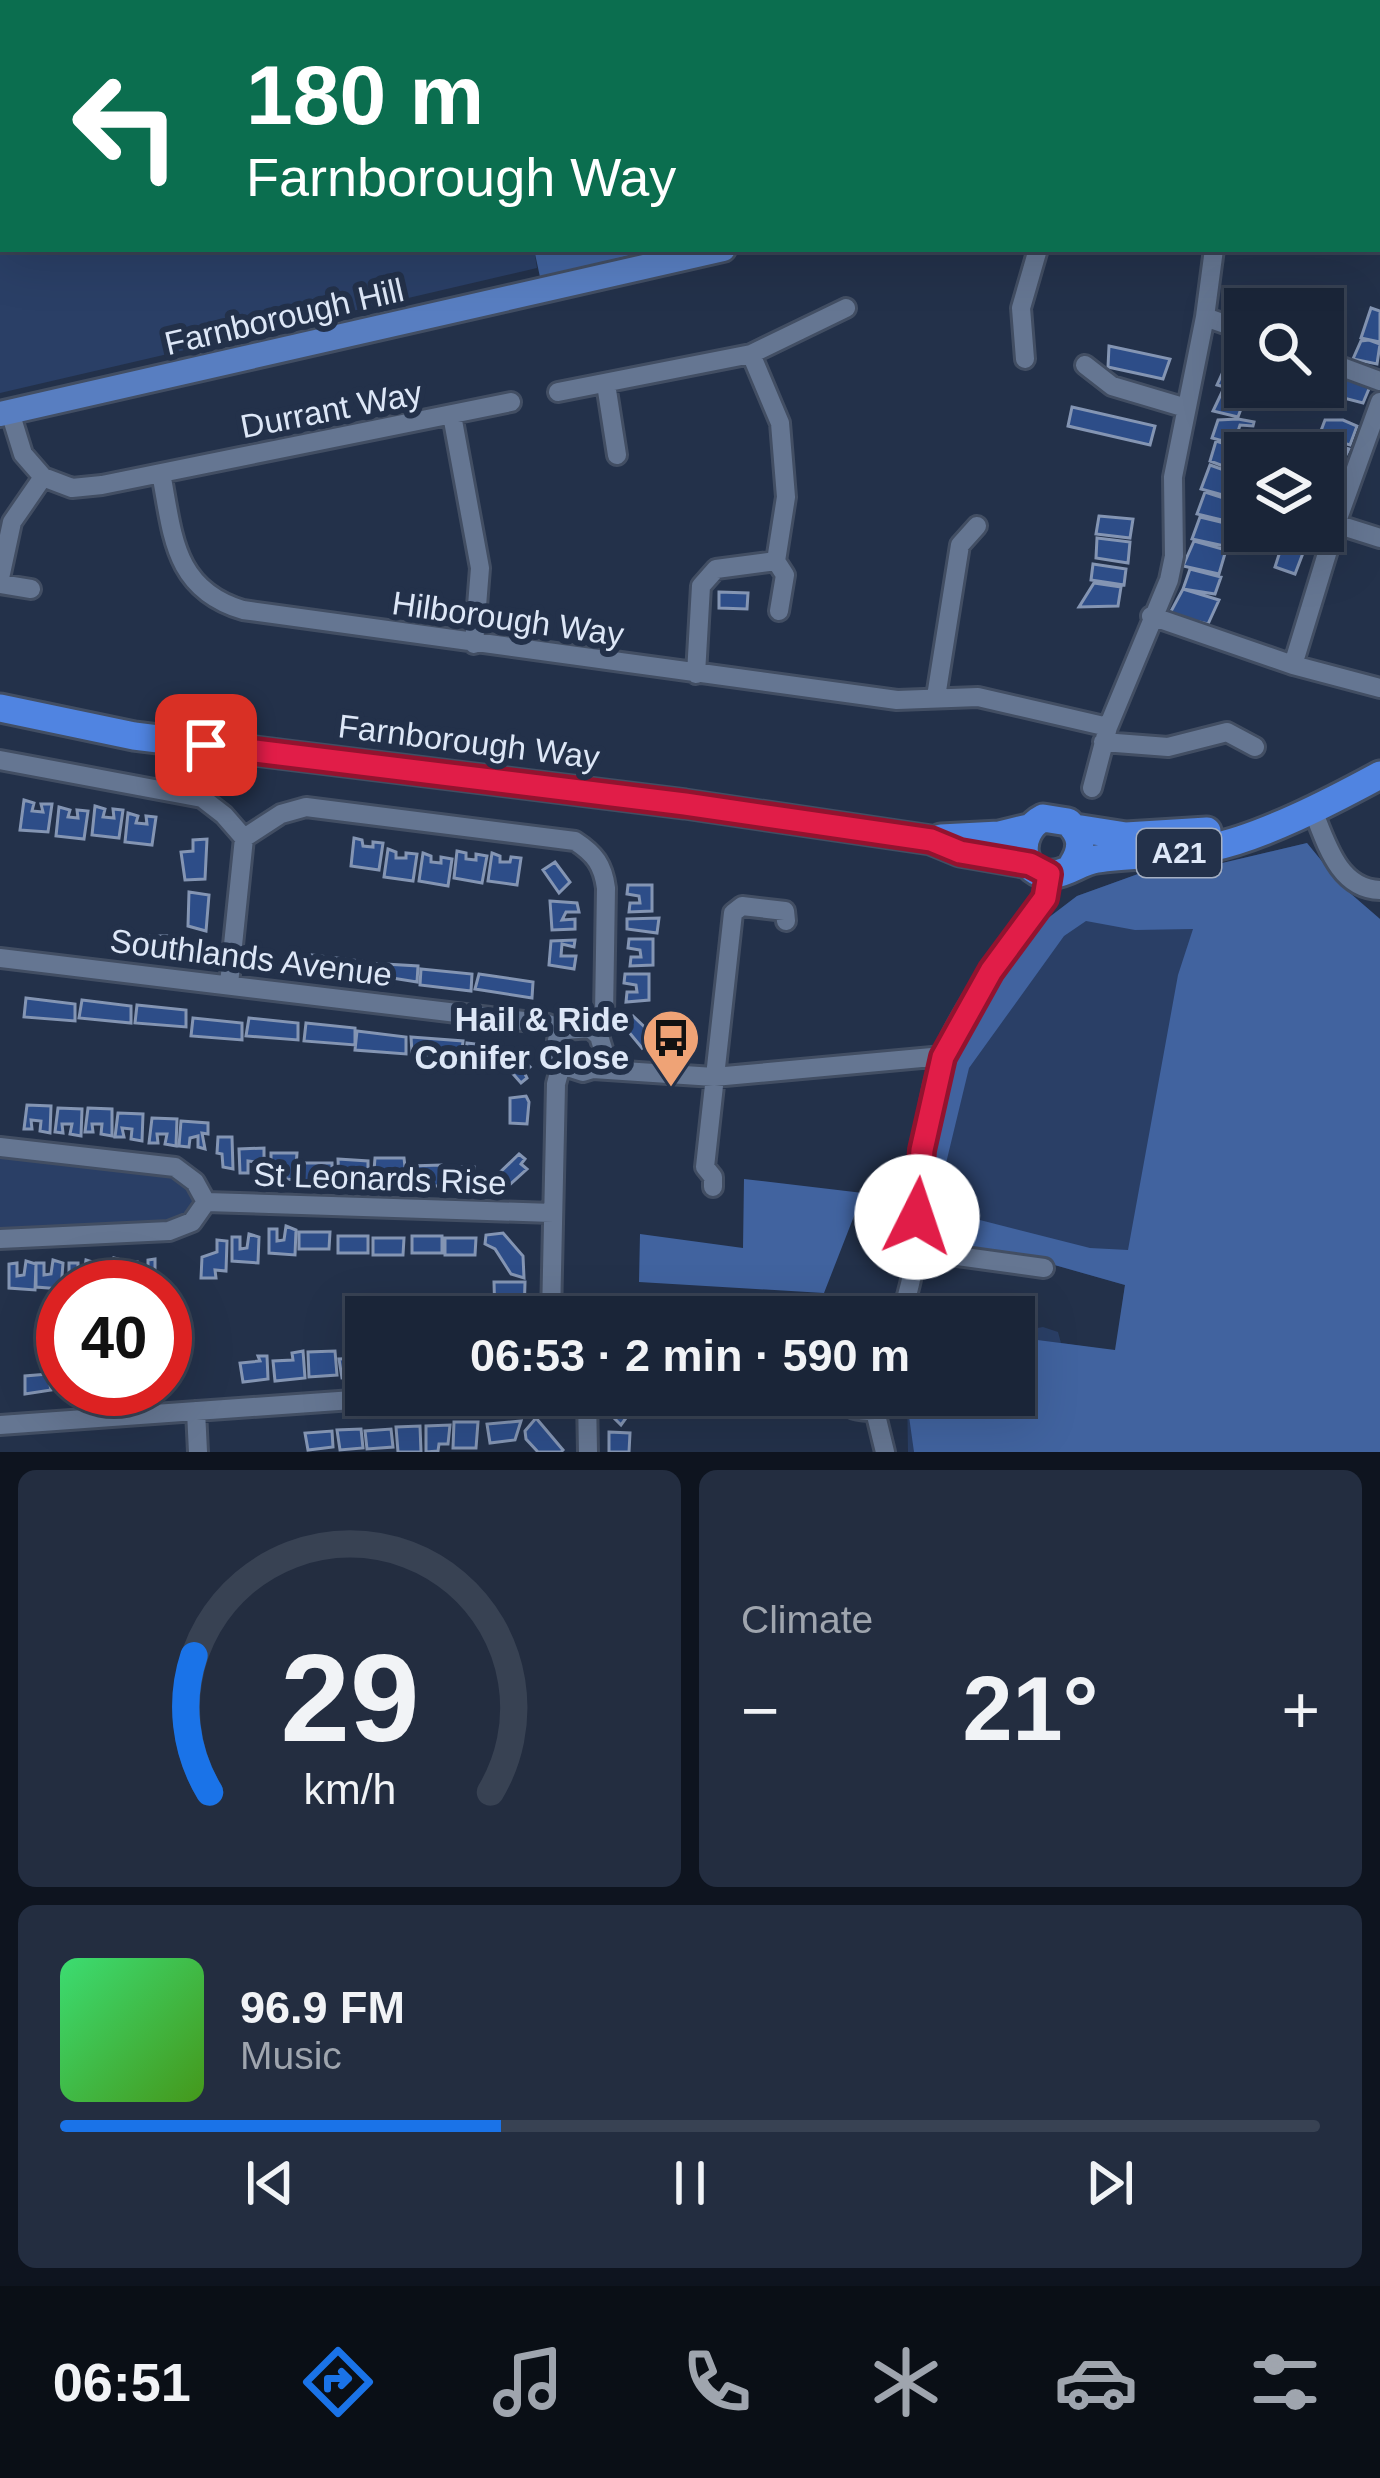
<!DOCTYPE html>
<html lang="en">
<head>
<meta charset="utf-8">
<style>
	:root { --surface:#1a2538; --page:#232d40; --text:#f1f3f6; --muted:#9fa5ae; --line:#384253; --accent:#1a73e8 }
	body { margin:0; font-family:Helvetica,sans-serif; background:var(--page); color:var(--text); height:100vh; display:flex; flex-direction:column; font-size:45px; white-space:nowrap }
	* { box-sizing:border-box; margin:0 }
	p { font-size:39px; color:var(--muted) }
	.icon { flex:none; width:66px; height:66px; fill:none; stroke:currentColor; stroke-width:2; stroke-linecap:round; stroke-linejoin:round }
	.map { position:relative; height:1452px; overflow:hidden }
	.drawer { display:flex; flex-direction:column; gap:18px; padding:18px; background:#0e141f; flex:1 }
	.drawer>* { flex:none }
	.banner { position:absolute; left:0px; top:0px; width:1380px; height:252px; box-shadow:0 12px 48px #0002,0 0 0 3px var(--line); background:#0b6e4f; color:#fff; overflow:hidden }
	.tools { position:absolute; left:1224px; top:288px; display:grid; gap:24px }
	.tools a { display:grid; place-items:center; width:120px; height:120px; border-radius:0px; background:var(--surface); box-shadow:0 12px 48px #0002,0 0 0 3px var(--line); font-size:60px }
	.speed { position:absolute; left:36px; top:1260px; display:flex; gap:24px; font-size:60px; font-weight:700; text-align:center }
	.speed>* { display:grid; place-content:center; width:156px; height:156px; border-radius:50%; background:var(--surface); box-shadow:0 12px 48px #0002,0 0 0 3px var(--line); line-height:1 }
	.speed .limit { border:18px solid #d22; background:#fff; color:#111 }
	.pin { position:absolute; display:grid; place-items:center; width:102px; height:102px; color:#fff; margin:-51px; border-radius:24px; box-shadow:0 6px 18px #0006 }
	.me { position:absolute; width:132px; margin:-66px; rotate:4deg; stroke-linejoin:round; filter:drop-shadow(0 0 9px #0008) }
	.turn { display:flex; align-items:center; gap:42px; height:252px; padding:0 48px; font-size:54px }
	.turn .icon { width:156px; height:156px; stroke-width:2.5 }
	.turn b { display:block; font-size:84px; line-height:102px }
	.big { font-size:90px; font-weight:700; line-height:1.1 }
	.drawer .widget { flex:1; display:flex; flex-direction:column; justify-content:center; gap:18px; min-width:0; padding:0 42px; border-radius:18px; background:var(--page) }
	.drawer .dial { align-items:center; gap:0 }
	.dial svg { height:312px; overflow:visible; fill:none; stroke:var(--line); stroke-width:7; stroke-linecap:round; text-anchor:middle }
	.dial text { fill:var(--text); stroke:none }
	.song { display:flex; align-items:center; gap:36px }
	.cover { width:144px; height:144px; border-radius:18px; background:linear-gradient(135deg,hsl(140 70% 55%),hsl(100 70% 35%)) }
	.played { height:12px; border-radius:6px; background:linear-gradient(90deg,var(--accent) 35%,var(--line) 35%) }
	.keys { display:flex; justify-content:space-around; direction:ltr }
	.heat { display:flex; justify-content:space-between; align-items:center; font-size:66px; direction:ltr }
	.drawer .tiles { flex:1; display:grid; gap:18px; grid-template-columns:1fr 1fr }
	.widget:last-child { grid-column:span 2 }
	.trip { position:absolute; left:345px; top:1296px; width:690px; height:120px; border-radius:0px; background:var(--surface); box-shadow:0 12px 48px #0002,0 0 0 3px var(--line); font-weight:700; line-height:120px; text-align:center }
	.tabs { display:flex; height:192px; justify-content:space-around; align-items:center; background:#0a0f16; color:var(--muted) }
	.tabs .icon { width:84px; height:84px }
	.tabs .current { color:var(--accent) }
	.tabs b { font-size:54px; color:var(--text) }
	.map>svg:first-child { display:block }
	.green { fill:#2a3f66 }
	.forest { fill:#41639f }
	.building { fill:#2d4d88; stroke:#8495b3; stroke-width:3 }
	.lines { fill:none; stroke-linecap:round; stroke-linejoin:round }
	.minor-casing { stroke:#424e63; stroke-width:24 }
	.major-casing { stroke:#424e63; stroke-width:30 }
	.highway-casing { stroke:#424e63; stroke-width:33 }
	.minor { stroke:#657692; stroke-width:18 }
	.major { stroke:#587ec1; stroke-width:24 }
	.highway { stroke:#5084e1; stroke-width:27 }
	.route-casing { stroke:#92132f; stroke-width:30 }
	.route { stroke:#e11d48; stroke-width:21 }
	.labels { text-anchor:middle; stroke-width:12; stroke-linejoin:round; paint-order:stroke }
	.shield { fill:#23314a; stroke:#a5b0c3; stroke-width:3 }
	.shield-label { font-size:30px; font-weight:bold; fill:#dde7f7 }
	.street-label { font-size:33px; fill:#dde7f7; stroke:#23314a }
	.poi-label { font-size:33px; font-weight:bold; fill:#dde7f7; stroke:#23314a; text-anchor:end }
</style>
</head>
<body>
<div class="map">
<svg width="1380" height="1452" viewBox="0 0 1380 1452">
	<rect width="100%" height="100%" fill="#23314a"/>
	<path class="green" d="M0,0L493,3H3V249H534L537,268L0,393Z
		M1307,843L1343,887L1380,919V1452H908L907,1395H1014V1332L1043,1327L1058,1332L1061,1343L1116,1351L1125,1285L1051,1264L924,1246L933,1106L958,1042L1035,928L1077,896L1138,874L1218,864Z
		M0,1153L173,1174L190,1186L197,1202L189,1216L168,1225L0,1233Z"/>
	<path class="forest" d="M534,249H656L540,277Z
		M1307,843L1343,887L1380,919V1452H914L906,1395H1014V1337L1115,1350L1125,1285L1051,1264L940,1250L948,1237L972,1218L1090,1248L1128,1250L1178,975L1193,929L1135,930L1086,921L1064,936L969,1068L927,1242L933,1106L958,1042L1035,928L1077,896L1138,874L1218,864Z
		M744,1179L863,1193L824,1293L639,1282L640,1234L743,1248Z"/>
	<path class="building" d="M1371,308L1380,311V342L1361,338Z
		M1229,339L1245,345V367L1223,360Z
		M1369,340L1380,344L1377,364L1353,359L1361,341Z
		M1109,346L1170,359L1163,379L1108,367Z
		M1227,363L1241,368L1240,391L1217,385Z
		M1338,376L1371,384L1363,403L1332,395Z
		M1223,390L1245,398L1238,417L1213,411Z
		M1072,407L1155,426L1150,445L1068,426Z
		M1238,419L1254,422L1253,426L1240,425L1234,444L1212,438L1218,420Z
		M1325,420H1343L1357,426L1350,445L1319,436Z
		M1313,439L1349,449L1343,461L1309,451Z
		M1216,441L1238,448L1231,469L1210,461Z
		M1210,465L1238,475L1230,497L1201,489Z
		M1205,492L1233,501L1226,521L1197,514Z
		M1099,516L1133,519L1130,538L1096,534Z
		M1200,517L1229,524V547L1192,539Z
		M1097,538L1130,542L1128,563L1096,558Z
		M1194,541L1226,550L1219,574L1183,566Z
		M1282,545L1303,553L1295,574L1275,567Z
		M1093,564L1126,569L1124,585L1091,580Z
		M1190,569L1221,577L1215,594L1183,589Z
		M1094,583L1121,587L1118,606L1079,607Z
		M1183,589L1219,600L1208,624L1169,615Z
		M719,592L748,593L747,609L719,608Z
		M24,800L34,803L32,811L43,812L41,804H52L48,832L20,830Z
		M95,806L105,809L103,817L114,818L113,809L123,810L119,838L92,835Z
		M59,807L70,810L68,817L78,818L77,810L88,811L84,839L56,836Z
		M128,813L138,816L136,823L147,824L146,816L156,817L152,845L125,842Z
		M354,838L362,840L363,846L373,847V842L383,843L379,870L351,866Z
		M207,839L205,879L185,880L181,852L193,851V840Z
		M388,849L396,852V858H406V853L417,854L413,881L384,877Z
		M457,851L466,853V859L476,860V854L487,856L482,883L454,878Z
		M423,853L431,856V862L441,863V857L452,859L448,886L419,881Z
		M492,853L500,856V862H510L511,857L521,858L517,885L488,881Z
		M555,862L570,882L559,893L543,870Z
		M628,885H652V911L629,912L630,903H640L639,896L627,894Z
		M189,892L209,895L206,931L188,926Z
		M550,901L577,903L579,912H566L562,920L575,919V929L552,930Z
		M659,918L657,933L627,929V919Z
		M148,936H179L180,954L146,948Z
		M629,939H653V965L630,966L631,957H641L640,950L628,948Z
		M575,940L574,947L562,944L561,956H576L574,969L549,965L551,941Z
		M312,955L361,961L360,977L308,969Z
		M368,963L418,966L417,982L367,974Z
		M421,969L472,974L471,991L420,985Z
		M479,974L533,982L532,998L475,989Z
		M625,974H649V1000L626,1002L627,992H637L636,985L624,983Z
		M26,998L75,1004V1021L24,1017Z
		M82,1000L131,1006V1023L79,1018Z
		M137,1005L186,1010V1027L135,1023Z
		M633,1016L654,1036L642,1048L623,1025Z
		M193,1018L242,1023V1040L191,1036Z
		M249,1018L298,1023V1040L246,1036Z
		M306,1023L355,1028V1045L304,1041Z
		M357,1031L406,1037V1054L355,1050Z
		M411,1037L463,1041L461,1059L412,1053Z
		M467,1043L492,1046L487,1070L465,1065Z
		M511,1048L530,1067L524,1072L527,1078L521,1083L500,1059Z
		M526,1096L529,1102L527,1124L510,1123V1098Z
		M27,1105L51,1106L50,1133L40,1131L41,1121L31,1120L32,1129H24Z
		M58,1108L82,1109L81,1136L70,1134L72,1124H62L63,1133L55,1132Z
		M88,1108L112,1109V1136L101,1134L102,1124H92L93,1132H85Z
		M118,1113L143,1114L142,1141L131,1139L132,1129L122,1128L124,1137H115Z
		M152,1118L177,1119L176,1146L165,1144L167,1134H157L158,1143H149Z
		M181,1121L208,1123V1134L202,1133L205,1149L198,1147V1136L190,1138L189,1147L179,1146Z
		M218,1137H232L233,1169L223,1167L222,1154L217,1153Z
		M264,1148V1173L257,1175V1162L248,1161V1173H240L239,1149Z
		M271,1153H297L295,1180L286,1179L285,1168L279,1169L278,1180H271Z
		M519,1154L525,1159L521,1164L527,1169L505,1189L498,1182L495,1186L490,1182Z
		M375,1158H404L407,1184L399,1183V1178H381V1184L373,1183Z
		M338,1159L368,1161V1181L339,1180Z
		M301,1163H332V1183H301Z
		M441,1165L440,1186H410V1166Z
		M445,1167H474V1186L444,1188Z
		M286,1226L296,1230L295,1255L269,1253V1229H277V1241L284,1240Z
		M299,1232H330L329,1249H299Z
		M503,1233L523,1256L524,1278L511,1274L495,1249L485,1244L486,1235Z
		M249,1234L259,1237L258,1263L232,1261V1237H240V1249L247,1248Z
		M338,1236H368V1253H338Z
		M412,1236H442V1253H412Z
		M373,1238H404L403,1255H373Z
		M445,1238H476L475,1255H445Z
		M217,1240L227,1241L226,1271L215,1270L216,1278H201L202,1257L217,1252Z
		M114,1258L125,1261L124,1287L98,1285V1261H106V1273L113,1272Z
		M155,1259V1281L131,1283L130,1262H137L136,1272L148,1271V1260Z
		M53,1260L63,1263L61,1289L36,1287V1263H44V1275L51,1274Z
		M86,1260L96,1263L95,1287H69V1263H78V1275L84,1274Z
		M26,1261L36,1264L35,1290L9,1288V1264L17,1263V1276L24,1275Z
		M494,1282H525L524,1317H495Z
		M303,1351L305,1378L275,1381L273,1361L293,1360L292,1353Z
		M335,1351L337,1375L309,1377L308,1352Z
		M258,1356H267L268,1379L243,1382L240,1363L260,1361Z
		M365,1358L366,1376L342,1378L339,1359Z
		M48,1374L51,1390L25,1394V1376Z
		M624,1395L642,1396L621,1425L611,1415Z
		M536,1418L563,1450L561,1452H538L526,1439L525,1431Z
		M521,1421L515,1440L490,1443L487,1424Z
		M454,1422H478L476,1448H453Z
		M450,1425L448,1444H439L438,1451L426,1452V1426Z
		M420,1426L421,1452H398L396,1427Z
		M361,1429L363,1448L340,1450L337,1430Z
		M391,1429L393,1447L367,1449L365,1431Z
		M332,1431L333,1447L308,1450L305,1433Z
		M609,1432L630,1433L629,1452H609Z"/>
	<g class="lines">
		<g class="minor-casing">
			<path id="minor" d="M1205,317L1245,331
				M1025,359L1021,308L1038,249
				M1323,360L1380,381
				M1085,365L1112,386L1186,408
				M606,384L617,455
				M558,392L751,354L846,308
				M452,415L480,568L474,644
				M161,473C173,535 173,589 243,610L897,700L978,697L1108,727
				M43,477L72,488L102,485L511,402
				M1336,524L1380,538
				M776,561L785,575L779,611
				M0,578L12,522L43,477L23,454L10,412
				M0,584L31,589
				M1151,616L1293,665L1380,688
				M1293,665L1336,524L1380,402
				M696,674L701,586L716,569L776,561L786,497L780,423L751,354
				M936,697L960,545L977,526
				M1103,742L1168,747L1227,732L1255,747
				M0,760L202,798L224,815L244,838
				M1092,788L1108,727L1169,580L1174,556L1173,477L1205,317L1214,249
				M1312,808C1326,842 1338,889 1380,890
				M244,838L281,814L306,807L575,841C595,854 603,865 606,888L604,1015L599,1036
				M0,958L548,1024L565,1030
				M229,984L244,838
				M565,1030L557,1040L561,1065L583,1072L593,1069L714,1077L943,1056
				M565,1030L590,1028L599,1036L603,1049L593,1069
				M0,1147L175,1167L195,1182L206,1202L192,1222L169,1231L0,1239
				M713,1187V1177L705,1167L733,913L742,906L785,911L786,921
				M206,1202L553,1213
				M914,1250L1044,1268
				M551,1317L556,1084L561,1065
				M900,1317C932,1234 911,1139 943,1055C955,1024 975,994 994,967C1014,939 1046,910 1049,874
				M549,1395L570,1404L589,1395
				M839,1395C847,1410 858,1411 875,1411
				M875,1395V1411L885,1452
				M587,1397L588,1452
				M196,1411L198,1452
				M0,1425L423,1395H538"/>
		</g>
		<g class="major-casing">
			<path id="major" d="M1377,73L1380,72
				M0,414L723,249"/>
		</g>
		<g class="highway-casing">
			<path id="highway" d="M0,708L134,736L685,804L931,840L960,852L1029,864
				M1075,828L1126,836L1207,831
				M941,838L999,835L1028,828
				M1073,864C1083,848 1082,835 1068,822L1043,818C1015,832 1018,878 1054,874C1069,873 1081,861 1097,859C1134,854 1172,855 1209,848C1261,838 1332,801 1380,775"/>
		</g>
		<use href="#minor" class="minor"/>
		<use href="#major" class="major"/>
		<use href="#highway" class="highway"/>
	</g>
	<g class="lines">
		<g class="route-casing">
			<path id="route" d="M206,745L685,804L931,840L960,852L1030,864L1049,874L1045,898L991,971L943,1057L922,1150L917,1217"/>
		</g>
		<use href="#route" class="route"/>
	</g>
	<defs>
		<g id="bus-pin" transform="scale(3)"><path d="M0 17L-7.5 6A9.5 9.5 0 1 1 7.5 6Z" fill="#efa376" stroke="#23314a"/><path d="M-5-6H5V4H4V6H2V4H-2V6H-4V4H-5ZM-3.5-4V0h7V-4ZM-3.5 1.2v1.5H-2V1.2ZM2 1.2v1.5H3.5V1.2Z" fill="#111"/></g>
	</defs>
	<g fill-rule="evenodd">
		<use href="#bus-pin" x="671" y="1038"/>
	</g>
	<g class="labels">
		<rect class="shield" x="1137" y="829" width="84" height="48" rx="9"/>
		<g class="shield-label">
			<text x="1179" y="863">A21</text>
		</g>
		<g class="street-label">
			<text transform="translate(284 316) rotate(-13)" y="12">Farnborough Hill</text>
			<text transform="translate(331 409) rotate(-11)" y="12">Durrant Way</text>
			<text transform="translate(508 618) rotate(8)" y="12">Hilborough Way</text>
			<text transform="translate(469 741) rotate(7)" y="12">Farnborough Way</text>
			<text transform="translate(251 957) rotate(7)" y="12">Southlands Avenue</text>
			<text transform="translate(380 1178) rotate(2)" y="12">St Leonards Rise</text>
		</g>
		<g class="poi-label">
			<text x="629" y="1031">Hail &amp; Ride<tspan x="629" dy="38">Conifer Close</tspan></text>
		</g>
	</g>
</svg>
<div class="tools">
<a><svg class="icon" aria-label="search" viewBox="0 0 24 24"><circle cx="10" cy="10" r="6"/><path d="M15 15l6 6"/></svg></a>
<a><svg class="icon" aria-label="layers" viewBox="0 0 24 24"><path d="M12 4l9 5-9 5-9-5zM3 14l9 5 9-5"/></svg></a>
</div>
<div class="speed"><div class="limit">40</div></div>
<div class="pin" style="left:206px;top:745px;background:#d93025"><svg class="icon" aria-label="arrive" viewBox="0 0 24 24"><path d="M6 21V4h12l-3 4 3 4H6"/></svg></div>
<svg class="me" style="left:917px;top:1217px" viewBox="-20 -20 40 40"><circle r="19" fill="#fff"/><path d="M0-13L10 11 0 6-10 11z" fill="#e11d48"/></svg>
<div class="trip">06:53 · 2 min · 590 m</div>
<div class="banner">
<div class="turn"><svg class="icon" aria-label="left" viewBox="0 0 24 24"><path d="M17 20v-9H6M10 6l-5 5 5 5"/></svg><div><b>180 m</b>Farnborough Way</div></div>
</div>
</div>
<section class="drawer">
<div class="tiles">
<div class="widget dial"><svg viewBox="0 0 100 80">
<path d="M14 69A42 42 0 1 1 86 69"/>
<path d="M14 69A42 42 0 0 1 10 34" stroke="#1a73e8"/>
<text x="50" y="56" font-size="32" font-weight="700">29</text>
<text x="50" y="72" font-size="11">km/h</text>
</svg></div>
<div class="widget"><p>Climate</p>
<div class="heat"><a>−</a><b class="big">21°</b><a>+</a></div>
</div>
<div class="widget">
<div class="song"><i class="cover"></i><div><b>96.9 FM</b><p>Music</p></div></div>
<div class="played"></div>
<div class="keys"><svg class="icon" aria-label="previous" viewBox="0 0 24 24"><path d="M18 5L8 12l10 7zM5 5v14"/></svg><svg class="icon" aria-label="pause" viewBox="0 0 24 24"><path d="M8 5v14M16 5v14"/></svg><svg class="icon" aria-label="next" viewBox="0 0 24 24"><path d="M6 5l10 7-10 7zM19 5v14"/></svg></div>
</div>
</div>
</section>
<nav class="tabs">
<b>06:51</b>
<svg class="icon current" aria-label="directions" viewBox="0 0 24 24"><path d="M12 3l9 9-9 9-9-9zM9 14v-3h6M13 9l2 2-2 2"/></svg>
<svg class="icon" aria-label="music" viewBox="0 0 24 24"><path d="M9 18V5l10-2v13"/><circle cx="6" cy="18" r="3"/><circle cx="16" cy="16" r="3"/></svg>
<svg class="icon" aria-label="phone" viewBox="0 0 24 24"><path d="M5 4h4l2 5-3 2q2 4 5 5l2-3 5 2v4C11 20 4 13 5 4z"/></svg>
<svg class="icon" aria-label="climate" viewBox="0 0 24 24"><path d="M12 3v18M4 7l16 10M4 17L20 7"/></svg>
<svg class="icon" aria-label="car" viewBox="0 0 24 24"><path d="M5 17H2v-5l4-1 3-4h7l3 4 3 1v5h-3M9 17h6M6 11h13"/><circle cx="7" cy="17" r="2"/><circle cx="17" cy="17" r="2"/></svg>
<svg class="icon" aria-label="filters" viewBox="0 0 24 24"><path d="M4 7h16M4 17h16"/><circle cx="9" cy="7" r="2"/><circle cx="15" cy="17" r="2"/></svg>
</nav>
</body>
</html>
